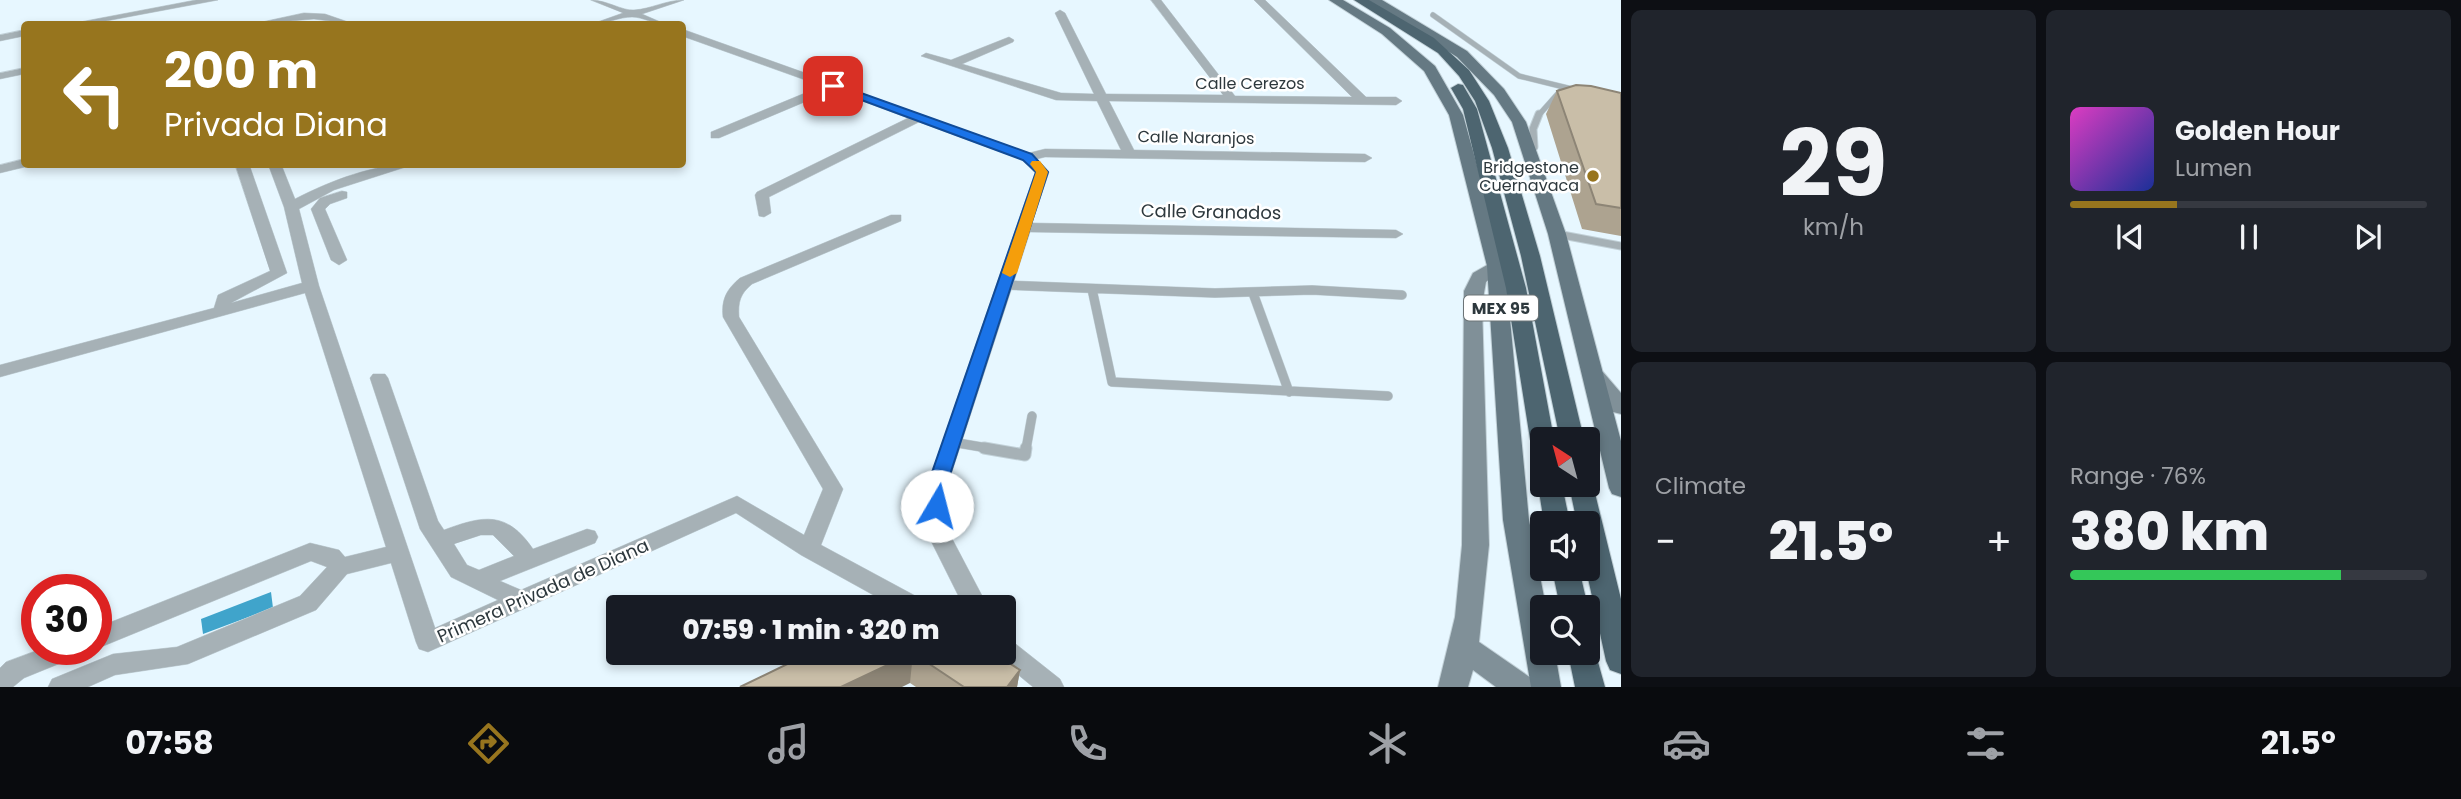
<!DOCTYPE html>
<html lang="en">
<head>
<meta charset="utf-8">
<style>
	:root { --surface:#171b24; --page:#20242c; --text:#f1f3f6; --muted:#9ea1a6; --line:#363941; --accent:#97751e }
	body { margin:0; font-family:Poppins,sans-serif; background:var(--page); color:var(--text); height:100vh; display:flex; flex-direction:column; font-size:26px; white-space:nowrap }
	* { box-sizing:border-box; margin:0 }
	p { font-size:23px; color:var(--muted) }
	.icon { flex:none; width:38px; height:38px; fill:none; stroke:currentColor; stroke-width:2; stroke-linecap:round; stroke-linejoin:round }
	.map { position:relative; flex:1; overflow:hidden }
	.side { display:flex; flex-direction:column; gap:10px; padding:10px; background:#0d0f14; width:840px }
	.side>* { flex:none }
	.hud { position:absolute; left:21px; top:21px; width:665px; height:147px; border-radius:7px; box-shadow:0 4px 10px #0003; background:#97751e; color:#fff; overflow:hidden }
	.needle { width:46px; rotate:324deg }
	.fabs { position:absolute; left:1530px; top:427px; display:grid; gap:14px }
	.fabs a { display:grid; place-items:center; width:70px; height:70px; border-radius:7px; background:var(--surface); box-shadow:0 4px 10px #0003; font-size:35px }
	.speed { position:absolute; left:21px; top:574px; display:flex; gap:14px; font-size:35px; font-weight:700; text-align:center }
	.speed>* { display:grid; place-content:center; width:91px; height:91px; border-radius:50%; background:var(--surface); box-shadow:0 4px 10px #0003; line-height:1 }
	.speed .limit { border:10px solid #d22; background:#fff; color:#111 }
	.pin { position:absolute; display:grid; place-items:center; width:60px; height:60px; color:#fff; margin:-30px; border-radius:14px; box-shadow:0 4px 10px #0006 }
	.me { position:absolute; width:77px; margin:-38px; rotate:8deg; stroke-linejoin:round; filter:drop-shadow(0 0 5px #0008) }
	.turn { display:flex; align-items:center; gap:24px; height:147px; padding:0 28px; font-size:32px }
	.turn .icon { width:91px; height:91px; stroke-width:2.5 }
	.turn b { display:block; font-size:49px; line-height:60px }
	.big { font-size:52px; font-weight:800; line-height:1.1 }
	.side .card { flex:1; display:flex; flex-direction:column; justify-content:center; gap:10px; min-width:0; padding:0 24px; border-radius:10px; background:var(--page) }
	.side .dial { align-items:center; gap:0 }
	.dial b { font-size:91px; line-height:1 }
	.song { display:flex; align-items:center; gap:21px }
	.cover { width:84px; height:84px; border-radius:10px; background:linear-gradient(135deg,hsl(310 70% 55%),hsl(230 70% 35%)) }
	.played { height:7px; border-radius:4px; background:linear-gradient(90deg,var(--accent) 30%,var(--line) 30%) }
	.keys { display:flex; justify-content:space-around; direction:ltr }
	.heat { display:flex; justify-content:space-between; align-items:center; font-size:38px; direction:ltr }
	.charge { height:10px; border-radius:5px; background:linear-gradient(90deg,#34c759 76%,var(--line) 0) }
	.side .tiles { flex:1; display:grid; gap:10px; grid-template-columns:repeat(2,1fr) }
	.trip { position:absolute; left:606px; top:595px; width:410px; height:70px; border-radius:7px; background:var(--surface); box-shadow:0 4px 10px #0003; font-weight:800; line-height:70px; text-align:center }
	.tab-bar { display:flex; height:112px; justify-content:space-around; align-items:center; background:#090b0e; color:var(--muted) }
	.tab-bar .icon { width:49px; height:49px }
	.tab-bar .active { color:var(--accent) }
	.tab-bar b { font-size:32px; color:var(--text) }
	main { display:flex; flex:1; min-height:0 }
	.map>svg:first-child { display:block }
	.water { fill:#40a4cb }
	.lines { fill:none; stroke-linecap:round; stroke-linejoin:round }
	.lane-far3-casing { stroke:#c2d1d8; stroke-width:6 }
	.lane-far2-casing { stroke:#c2d1d8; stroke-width:9 }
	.lane-far1-casing { stroke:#c2d1d8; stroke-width:10 }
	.lane-casing { stroke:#c2d1d8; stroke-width:13 }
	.street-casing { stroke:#c2d1d8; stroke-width:1 }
	.secondary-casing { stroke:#c2d1d8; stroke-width:2 }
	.primary-casing { stroke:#c2d1d8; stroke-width:2 }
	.highway-casing { stroke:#c2d1d8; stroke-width:2 }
	.lane-far3 { stroke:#a6b1b6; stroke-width:5 }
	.lane-far2 { stroke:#a6b1b6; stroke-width:7 }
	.lane-far1 { stroke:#a6b1b6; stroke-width:9 }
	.lane { stroke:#a6b1b6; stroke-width:11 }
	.street { fill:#a6b1b6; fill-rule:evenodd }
	.secondary { fill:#809098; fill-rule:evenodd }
	.primary { fill:#657983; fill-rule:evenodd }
	.highway { fill:#4d6570; fill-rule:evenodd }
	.wall { fill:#ada390 }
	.shaded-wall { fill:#8d8576 }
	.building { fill:#c9bea8; stroke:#8d8576; stroke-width:2 }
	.route { fill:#1a73e8; stroke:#114b97; stroke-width:2 }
	.slow { fill:#f59e0b }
	.poi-dot { fill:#97751e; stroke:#fff; stroke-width:2.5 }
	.labels { text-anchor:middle; stroke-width:5; stroke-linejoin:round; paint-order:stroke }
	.far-street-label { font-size:16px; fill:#2d383d; stroke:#fff }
	.far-poi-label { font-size:16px; fill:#2d383d; stroke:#fff; text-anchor:end }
	.shield { fill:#fff; stroke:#6c7477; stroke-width:2 }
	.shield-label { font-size:16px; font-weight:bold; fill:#2d383d }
	.street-label { font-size:18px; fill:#2d383d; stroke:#fff }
</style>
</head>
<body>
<main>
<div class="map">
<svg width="1621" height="687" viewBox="0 0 1621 687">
	<rect width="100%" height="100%" fill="#e7f7ff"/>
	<path class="water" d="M271,592L273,608L203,634L201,619Z"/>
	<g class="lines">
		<g class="lane-far3-casing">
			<path id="lane-far3" d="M1433,15L1519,76L1576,90
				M1538,116L1562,89"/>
		</g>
		<g class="lane-far2-casing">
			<path id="lane-far2" d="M1534,147L1533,129L1539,114
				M1557,234L1621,246"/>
		</g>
		<g class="lane-far1-casing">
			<path id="lane-far1" d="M1005,285L1215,293L1312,290L1402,295
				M1092,289L1112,382L1388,396
				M1253,293L1289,392
				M952,442L993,449
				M1026,449L1032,416"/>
		</g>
		<g class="lane-casing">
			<path id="lane" d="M984,448L1025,455L1026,448"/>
		</g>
		<g class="street-casing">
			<path id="street" d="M196,0H218L90,24H70Z
				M591,0C607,0 622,11 634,10C651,9 666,0 684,0L642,14L665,24C653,24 643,17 632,17C619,17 606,24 592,24L623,13Z
				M1151,0H1161L1235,96L1352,97L1254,0H1265L1366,97H1396L1402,101L1396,105L1109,101L1134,150L1365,154L1372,158L1365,162L1045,157L1037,159L1049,172L1032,223L1396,230L1403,234L1396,238L1030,232L948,484L947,529L988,607H964L925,529L928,484L1035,173L1023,160L919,122L769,197L771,213L764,217L759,216L755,195L757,192L908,118L833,90L719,138H711V132L822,86L682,36V29L1029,153L1045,149L1121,150L1097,101L1056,100L921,56L926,53L951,60L1009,37L1014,40L1013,42L962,64L1061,93L1094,94L1055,13L1060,10L1065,13L1106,94L1223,95Z
				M304,13L325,14L354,24L314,19L253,24Z
				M24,30V36L0,41V35Z
				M24,68V74L0,79V73Z
				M24,159V164L29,166L0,173V165Z
				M235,164H249L287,273L231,303L302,283L284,207L268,164H281L295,199C332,180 374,164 415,164L334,190L299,209L319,286L435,628L498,600L451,577L420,529L370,378L373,374H385L388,378L438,521L444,530C484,515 507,511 533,549L587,529L595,531L598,537L595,543L500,581L521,590L737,496L804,535L823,489L723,317C721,299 727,289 740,278L891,215H901V221L752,284C740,294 738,302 739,317L843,489L821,545L923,600L927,607H895L801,555L736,513L428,652L419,649L416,642L391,563L347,574L316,610L188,664L115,675L88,687H48L52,679L113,654L177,647L300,596L327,567L311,561L96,649V628L310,543L339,550L345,557L386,547L305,293L0,377V365L214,308L218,295L270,271ZM481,535H493L514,556L479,570L467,565L454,544Z
				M342,191L347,192V198L330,204L325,209L347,260L339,265L331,260L311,209L320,198Z
				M1003,638L1012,641L1060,679L1064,687H1033L994,655L993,653H1003Z
				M41,649H81L78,656L24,678L13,687H0V668L6,662Z"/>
		</g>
		<g class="secondary-casing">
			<path id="secondary" d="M1496,260L1505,266L1486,282L1482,304L1489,545L1479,642L1531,678L1535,687H1496L1473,670L1468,687H1438L1455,617L1462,545L1464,291L1473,273Z
				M1595,370L1603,372L1621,393V414L1613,412L1584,377Z"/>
		</g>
		<g class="primary-casing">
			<path id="primary" d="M1329,0H1343L1390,28L1435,66L1463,115L1505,266L1529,520L1546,607H1542V653H1555L1561,687H1531L1503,520L1487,266L1449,115L1424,71L1382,34Z
				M1368,0H1382L1467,51L1504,89L1526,122L1566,234L1621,441V497L1612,494L1609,488L1548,234L1512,122L1494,95L1457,57Z"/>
		</g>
		<g class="highway-casing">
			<path id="highway" d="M1354,0H1369L1434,38L1469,70L1489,101L1508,148L1540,256L1584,439H1560L1521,256L1492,148L1475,101L1459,76L1438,53Z
				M1458,84L1463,85L1477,109L1526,288L1554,439H1542V447L1534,445L1530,439L1506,288L1463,109L1451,88Z
				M1587,478L1593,485L1621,599V674L1610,670L1606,661L1586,569L1587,523H1577L1569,485H1587Z
				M1542,479V485H1562L1570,523H1544L1538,485Z
				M1552,569H1579L1588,607L1587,609L1560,607Z
				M1587,642L1593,644L1605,687H1575L1568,653H1587Z"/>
		</g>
		<use href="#lane-far3" class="lane-far3"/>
		<use href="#lane-far2" class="lane-far2"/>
		<use href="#lane-far1" class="lane-far1"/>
		<use href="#lane" class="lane"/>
		<use href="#street" class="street"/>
		<use href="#secondary" class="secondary"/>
		<use href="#primary" class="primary"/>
		<use href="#highway" class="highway"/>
	</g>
	<path class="wall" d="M1557,91L1621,93V236L1582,229L1546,114Z
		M810,653H994L1020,670L1017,687H916L910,683Z"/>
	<path class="shaded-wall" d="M913,653L910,683L902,687H841Z
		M1020,670L1017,687H1007Z"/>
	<path class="building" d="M1576,85L1591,86L1621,93V208L1596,204L1557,91Z
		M917,601L926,607H904Z
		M810,653H913L841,687H740Z
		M913,653H994L1020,670L1007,687H964Z"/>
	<path class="route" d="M833,83L1032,154L1048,172L947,484V506L937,514L927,506L928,484L1036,172L1023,160L829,88L828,86Z"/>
	<path class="slow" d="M1032,161H1040L1048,172L1017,273L1010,277L1002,273L1036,172L1030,164Z"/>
	<circle class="poi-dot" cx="1593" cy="176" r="7"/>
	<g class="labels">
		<g class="far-street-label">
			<text x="1250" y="89">Calle Cerezos</text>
			<text transform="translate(1196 137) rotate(1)" y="6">Calle Naranjos</text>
		</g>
		<g class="far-poi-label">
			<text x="1579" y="173">Bridgestone<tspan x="1579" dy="18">Cuernavaca</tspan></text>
		</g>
		<rect class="shield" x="1464" y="295.5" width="74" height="25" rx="5"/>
		<g class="shield-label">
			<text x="1501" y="314">MEX 95</text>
		</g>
		<g class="street-label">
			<text transform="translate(1211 212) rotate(1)" y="6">Calle Granados</text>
			<text transform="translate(543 591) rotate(-24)" y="6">Primera Privada de Diana</text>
		</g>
	</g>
</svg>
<div class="fabs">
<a><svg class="needle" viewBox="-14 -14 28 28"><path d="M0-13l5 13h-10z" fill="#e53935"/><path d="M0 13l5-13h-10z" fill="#9ea1a6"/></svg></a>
<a><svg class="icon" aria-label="sound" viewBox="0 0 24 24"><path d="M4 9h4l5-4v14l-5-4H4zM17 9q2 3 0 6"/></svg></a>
<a><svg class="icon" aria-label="search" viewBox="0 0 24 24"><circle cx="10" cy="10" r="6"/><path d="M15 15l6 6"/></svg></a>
</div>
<div class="speed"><div class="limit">30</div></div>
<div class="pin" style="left:833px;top:86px;background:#d93025"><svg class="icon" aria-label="arrive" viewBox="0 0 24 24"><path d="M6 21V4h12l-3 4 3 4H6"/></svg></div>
<svg class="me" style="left:937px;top:506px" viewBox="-20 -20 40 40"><circle r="19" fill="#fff"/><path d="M0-13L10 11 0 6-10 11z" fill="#1a73e8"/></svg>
<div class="trip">07:59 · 1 min · 320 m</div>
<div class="hud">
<div class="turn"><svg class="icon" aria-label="left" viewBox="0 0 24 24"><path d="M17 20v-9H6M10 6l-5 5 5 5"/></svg><div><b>200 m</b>Privada Diana</div></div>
</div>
</div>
<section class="side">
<div class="tiles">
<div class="card dial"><b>29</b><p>km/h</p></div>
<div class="card">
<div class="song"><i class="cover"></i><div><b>Golden Hour</b><p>Lumen</p></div></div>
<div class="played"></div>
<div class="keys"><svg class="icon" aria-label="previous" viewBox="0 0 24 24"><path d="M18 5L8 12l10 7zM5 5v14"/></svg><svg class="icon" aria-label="pause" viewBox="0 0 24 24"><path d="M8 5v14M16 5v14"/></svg><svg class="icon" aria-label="next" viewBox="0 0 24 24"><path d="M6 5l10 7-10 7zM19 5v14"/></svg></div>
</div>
<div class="card"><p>Climate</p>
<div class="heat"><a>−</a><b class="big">21.5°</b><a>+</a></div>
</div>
<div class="card"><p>Range · 76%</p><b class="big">380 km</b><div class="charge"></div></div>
</div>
</section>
</main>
<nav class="tab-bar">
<b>07:58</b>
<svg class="icon active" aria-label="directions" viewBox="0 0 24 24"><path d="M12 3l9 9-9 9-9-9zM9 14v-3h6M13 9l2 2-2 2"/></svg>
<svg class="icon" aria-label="music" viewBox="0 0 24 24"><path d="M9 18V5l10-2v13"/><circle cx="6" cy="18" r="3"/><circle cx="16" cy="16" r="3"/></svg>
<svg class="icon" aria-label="phone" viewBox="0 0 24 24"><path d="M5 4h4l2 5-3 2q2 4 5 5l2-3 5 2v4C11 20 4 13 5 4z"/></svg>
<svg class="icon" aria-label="climate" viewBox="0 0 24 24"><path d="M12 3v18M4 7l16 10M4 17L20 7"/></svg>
<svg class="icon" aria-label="car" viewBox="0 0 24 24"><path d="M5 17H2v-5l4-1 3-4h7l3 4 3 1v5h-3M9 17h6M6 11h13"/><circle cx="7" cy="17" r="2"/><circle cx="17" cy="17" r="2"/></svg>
<svg class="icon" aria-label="filters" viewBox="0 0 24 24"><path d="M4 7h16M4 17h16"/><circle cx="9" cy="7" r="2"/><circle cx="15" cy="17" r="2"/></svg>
<b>21.5°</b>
</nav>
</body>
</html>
